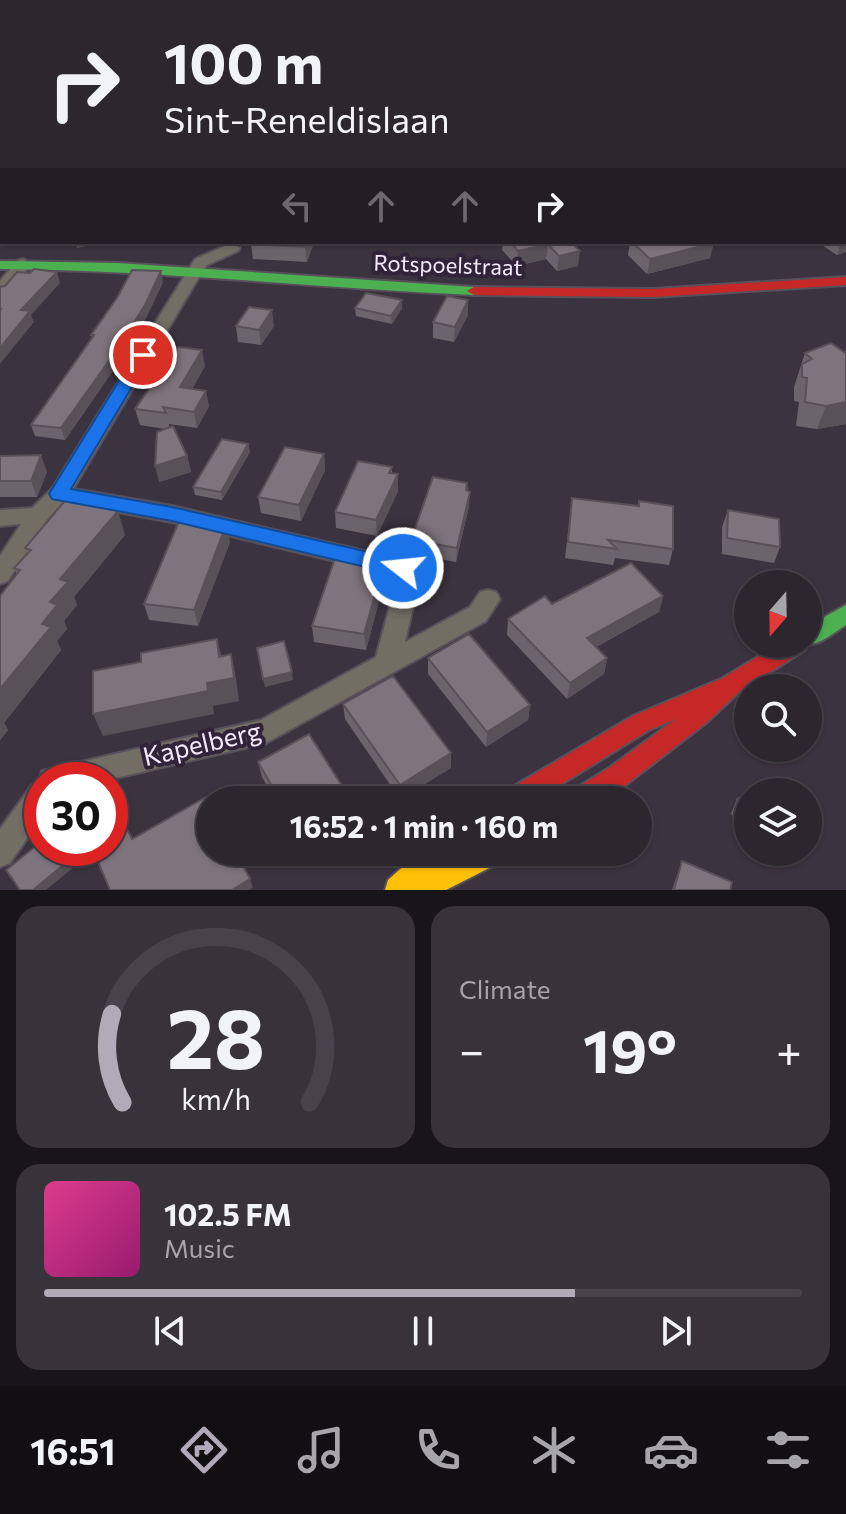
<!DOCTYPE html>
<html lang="en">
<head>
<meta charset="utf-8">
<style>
	:root { --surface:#2c262f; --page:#38323b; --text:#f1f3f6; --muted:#a6a5aa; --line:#48434b; --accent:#b3aab9 }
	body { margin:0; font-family:Commissioner,sans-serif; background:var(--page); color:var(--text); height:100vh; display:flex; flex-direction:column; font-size:30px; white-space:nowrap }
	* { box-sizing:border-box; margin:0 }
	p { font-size:26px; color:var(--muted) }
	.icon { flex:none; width:44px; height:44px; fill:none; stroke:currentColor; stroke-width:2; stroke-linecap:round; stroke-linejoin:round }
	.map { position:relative; height:890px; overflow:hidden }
	.drawer { display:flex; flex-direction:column; gap:16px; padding:16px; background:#18151a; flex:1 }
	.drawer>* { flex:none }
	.banner { position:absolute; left:0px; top:0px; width:846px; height:244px; box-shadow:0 2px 6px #0004,0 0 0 2px var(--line); background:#2c262f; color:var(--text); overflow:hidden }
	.needle { width:52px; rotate:200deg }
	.fabs { position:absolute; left:734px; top:570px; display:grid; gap:16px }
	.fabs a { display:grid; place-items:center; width:88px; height:88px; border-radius:50%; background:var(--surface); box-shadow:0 2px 6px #0004,0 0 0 2px var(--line); font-size:40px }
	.speed { position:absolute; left:24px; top:762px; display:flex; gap:16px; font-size:40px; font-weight:700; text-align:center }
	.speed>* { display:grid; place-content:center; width:104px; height:104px; border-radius:50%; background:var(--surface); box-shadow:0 2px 6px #0004,0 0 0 2px var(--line); line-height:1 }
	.speed .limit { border:12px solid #d22; background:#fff; color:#111 }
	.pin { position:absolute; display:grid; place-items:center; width:68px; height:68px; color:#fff; margin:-34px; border:4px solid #fff; border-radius:50%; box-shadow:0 2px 8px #0007 }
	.me { position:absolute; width:88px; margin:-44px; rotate:286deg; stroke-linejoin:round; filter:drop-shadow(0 0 6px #0008) }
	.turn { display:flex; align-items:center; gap:28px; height:168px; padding:0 32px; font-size:36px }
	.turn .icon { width:104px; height:104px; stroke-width:2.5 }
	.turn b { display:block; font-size:56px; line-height:68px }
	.lanes { display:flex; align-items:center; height:76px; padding:0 32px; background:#0003; justify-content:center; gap:40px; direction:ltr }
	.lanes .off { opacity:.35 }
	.big { font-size:60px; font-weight:700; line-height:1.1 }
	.drawer .card { flex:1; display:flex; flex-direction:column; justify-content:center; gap:12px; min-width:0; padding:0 28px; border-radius:24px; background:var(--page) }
	.drawer .dial { align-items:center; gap:0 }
	.dial svg { height:208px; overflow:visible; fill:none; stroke:var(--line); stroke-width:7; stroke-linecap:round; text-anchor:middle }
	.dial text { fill:var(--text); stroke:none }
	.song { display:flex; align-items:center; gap:24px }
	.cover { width:96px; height:96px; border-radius:12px; background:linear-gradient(135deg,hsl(330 70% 55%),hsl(320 70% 35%)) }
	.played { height:8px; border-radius:4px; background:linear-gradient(90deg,var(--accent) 70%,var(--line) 70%) }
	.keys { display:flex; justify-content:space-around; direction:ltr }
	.heat { display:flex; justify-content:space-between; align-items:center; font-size:44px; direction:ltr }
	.drawer .tiles { flex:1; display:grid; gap:16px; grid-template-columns:1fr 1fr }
	.card:last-child { grid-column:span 2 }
	.trip { position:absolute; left:196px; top:786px; width:456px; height:80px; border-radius:40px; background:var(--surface); box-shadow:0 2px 6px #0004,0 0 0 2px var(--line); font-weight:700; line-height:80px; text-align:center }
	.menu { display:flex; height:128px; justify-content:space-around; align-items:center; background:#120f13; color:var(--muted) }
	.menu .icon { width:56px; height:56px }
	.menu .active { color:var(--accent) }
	.menu b { font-size:36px; color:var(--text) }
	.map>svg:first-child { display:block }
	.forest { fill:#496916 }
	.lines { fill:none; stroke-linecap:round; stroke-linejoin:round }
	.street-casing { stroke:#58515c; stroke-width:4 }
	.fast-casing { stroke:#58515c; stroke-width:4 }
	.slow-casing { stroke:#58515c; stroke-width:4 }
	.jam-casing { stroke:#58515c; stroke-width:4 }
	.street { fill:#726e64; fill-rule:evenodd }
	.fast { fill:#4caf50; fill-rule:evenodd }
	.slow { fill:#ffc107; fill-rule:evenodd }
	.jam { fill:#c62828; fill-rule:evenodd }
	.wall { fill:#6c646c }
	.shaded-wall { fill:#585158 }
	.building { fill:#7e747d; stroke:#585158; stroke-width:2 }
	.route { fill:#1a73e8; stroke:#114b97; stroke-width:2 }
	.labels { text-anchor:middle; stroke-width:8; stroke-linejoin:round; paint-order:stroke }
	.street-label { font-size:22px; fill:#f4eafa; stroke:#32233b }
	.near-street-label { font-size:26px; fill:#f4eafa; stroke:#32233b }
</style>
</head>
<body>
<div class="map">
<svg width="846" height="890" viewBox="0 0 846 890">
	<rect width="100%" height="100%" fill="#3b333f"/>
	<path class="forest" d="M0,0H658L2,2L0,138Z"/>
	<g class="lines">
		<g class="street-casing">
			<path id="street" d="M232,243L240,248L238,251L207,265L202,272L73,489L172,506L411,562L419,580L405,642L470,607L480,592L488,590L496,592L500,599L486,621L266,743L107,780H42V817L10,863L0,867V829L32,785L39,782L42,771L261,720L376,657L397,580L394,575L172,522L63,502L46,521L8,581L0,584V556L21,524L0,526V510L32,508L52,489L195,259Z
				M23,259L31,264L6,295L0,296V281L17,261Z"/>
		</g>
		<g class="fast-casing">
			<path id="fast" d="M0,261L118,263L474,287L481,291L474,295C316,288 158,270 0,269Z
				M846,605V625C833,633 817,648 802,644H808V626Z"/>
		</g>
		<g class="slow-casing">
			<path id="slow" d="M419,852H454L451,859L466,852H507L503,861L446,890H385L388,880Z"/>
		</g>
		<g class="jam-casing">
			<path id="jam" d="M846,277V285L653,297L474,295L467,291L474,287L653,289Z
				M779,644H808L805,650L739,692L706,723L627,784L601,800H566L570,792L609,768L676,719L649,730L536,800H500L504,792L633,716L723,678Z"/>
		</g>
		<use href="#street" class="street"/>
		<use href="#fast" class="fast"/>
		<use href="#slow" class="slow"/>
		<use href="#jam" class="jam"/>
	</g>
	<path class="wall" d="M252,242H313V245L307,262L253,259L251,244Z
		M503,242H571L578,266L557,271L546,259L517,266L502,250Z
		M630,242H712L710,258L647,274L628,255Z
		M817,242H844L846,252L837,255Z
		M163,282L147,316L119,362L65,440L35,436L31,425L92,338L91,335Z
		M402,300V308L392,324L356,316L355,308Z
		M468,315L454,342L433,338V322Z
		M236,326H274L261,345L238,342Z
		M844,352H846V424L817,429L796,426L799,402L794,401V387L805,353Z
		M205,366L192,389L209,406L197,428L169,424V427L187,456L191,472L159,482L165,429L140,425L135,409Z
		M248,444L250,452L222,500L195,495L193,487Z
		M324,454L325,470L301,521L261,513L258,497Z
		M0,456L47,472L37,497H0Z
		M392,467V473L398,491L377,536L336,528L335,512Z
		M467,483L469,506L456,562L411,554V540Z
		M572,498L638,506L639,501L673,549L669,565L615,558L613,565L565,558Z
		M728,510L780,547L774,563L722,554V527Z
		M125,535L74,597L77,605L64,621L67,629L57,641L61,650L4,723L8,730L0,740L17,575L14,568L27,554L25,548Z
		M230,542L198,626L149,620L144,604Z
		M385,578L366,650L314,642L312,626Z
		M663,596L659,612L596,647L607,658L604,674L567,699L507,635L508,619L552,604Z
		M428,658L530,705L528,720L486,747L428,674Z
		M343,704L451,753V768L400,799L345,719Z
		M258,762L351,800H275L262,777Z
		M748,793V844L744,839L747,834L731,814L737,799Z
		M754,852H780L762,863Z
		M682,861L730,890H672Z"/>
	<path class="shaded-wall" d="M844,239H846V252L837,255L841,242H844Z
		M75,242H102V243L77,248Z
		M307,242H313V245L307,262L305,247Z
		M714,243L710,258L647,274L650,259Z
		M548,244L546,259L517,266L518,251Z
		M580,251L578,266L557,271L559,256Z
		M161,271L163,282L147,316L119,362L65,440L61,428Z
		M57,272L60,283L31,315L34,322L0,364V348L21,310Z
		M402,300V308L392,324L391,316Z
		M468,300V315L454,342L455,327Z
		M272,310L274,326L261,345L259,330Z
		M202,350L205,366L184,403L180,387Z
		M206,391L209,406L197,428L194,412Z
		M846,402V424L817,429L826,406Z
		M248,444L250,452L222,500L221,492Z
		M324,454L325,470L301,521L299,505Z
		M41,455L47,472L37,497L31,481Z
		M187,456L191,472L159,482L155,466Z
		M398,474V491L377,536L376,520Z
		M470,492L469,506L456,562L457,548Z
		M118,511L125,535L74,597L77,605L64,621L67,629L57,641L61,650L4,723L8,730L0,740V689L42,624L60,579Z
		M226,525L230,542L198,626L194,610Z
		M384,562L385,578L366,650L364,634Z
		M663,596L659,612L584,653L587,638Z
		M217,639L223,662L231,654L236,678L239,701L213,706L214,714L103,736L93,714L207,683L219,657Z
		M607,658L604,674L567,699L570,683Z
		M292,672L293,680L265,687L263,679Z
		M530,705L528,720L486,747L487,732Z
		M451,753V768L400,799V785Z
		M819,820L810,835L808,836V826Z
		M84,848H97L46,890H33Z
		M307,852H317L308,858Z
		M768,852H780L762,863Z
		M250,879L253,888L249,890H232Z"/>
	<path class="building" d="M844,217H846V239H844Z
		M252,242H307L305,247L251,244Z
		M510,242H571L580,251L559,256L548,244L518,251Z
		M632,242H712L714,243L650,259Z
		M34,269L57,272L21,310L30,311L0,348V311L1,309H0V287L5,286L17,272L30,273Z
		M132,270L161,271L145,305L116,351L61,428L31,425L94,335H91L117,298Z
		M366,293L402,300L391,316L355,308Z
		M447,296L468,300L455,327L433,322Z
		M249,307L272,310L259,330L236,326Z
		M831,343L844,352H846V402L826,406L805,402L807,378L802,377V364L812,359L805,353Z
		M178,347L202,350L180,387L206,391L194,412L163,407L166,413L135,409Z
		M173,426L187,456L155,466L157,432Z
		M222,439L248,444L221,492L193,487Z
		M285,447L324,454L299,505L258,497Z
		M41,455L31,481H0V456Z
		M358,461L392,467L389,473L398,474L376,520L335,512Z
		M433,477L467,483L466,490L470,492L457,548L411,540Z
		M69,496L118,511L60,579L68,582L50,602L57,605L42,624L51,627L0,689V596L20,570L14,568L31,550L25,548Z
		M572,498L639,506V501L673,506V549L608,540L617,549L568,542Z
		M728,510L779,519L780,547L727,538Z
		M179,521L226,525L194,610L144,604Z
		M336,555L384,562L364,634L312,626Z
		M631,563L663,596L587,638L607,658L570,683L508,619L545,596L552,604Z
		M469,634L530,705L487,732L428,658Z
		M217,639L219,657L231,654L234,678L207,683L208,691L93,714V671L141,662V653Z
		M284,641L292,672L263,679L257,648Z
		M393,676L451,753L400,785L343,704Z
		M309,734L351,800H280L258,762Z
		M784,779L795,792H750L761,786L764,790Z
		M748,793V812L737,799Z
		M206,797L210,803V852H236L250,879L232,890H110L92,848H110V832L124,823L132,839Z
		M808,808L819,820L808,826Z
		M42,841V848H84L33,890H20L6,870Z
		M682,861L732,882L730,890H674Z"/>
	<path class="route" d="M143,350L151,355L71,489L172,507L403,560L410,562L413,568L410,573L403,576L172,521L52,499L49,494L52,489L135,355Z"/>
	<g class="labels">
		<g class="street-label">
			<text transform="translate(448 265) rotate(2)" y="8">Rotspoelstraat</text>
		</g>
		<g class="near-street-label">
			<text transform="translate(202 744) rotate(-13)" y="9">Kapelberg</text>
		</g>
	</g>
</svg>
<div class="fabs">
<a><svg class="needle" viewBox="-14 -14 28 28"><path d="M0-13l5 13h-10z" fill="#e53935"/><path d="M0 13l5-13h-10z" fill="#a6a5aa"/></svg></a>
<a><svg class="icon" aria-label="search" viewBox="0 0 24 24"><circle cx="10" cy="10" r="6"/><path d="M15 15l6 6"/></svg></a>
<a><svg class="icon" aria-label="layers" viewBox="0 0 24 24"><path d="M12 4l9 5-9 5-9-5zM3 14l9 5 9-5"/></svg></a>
</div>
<div class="speed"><div class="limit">30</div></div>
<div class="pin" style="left:143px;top:355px;background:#d93025"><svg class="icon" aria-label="arrive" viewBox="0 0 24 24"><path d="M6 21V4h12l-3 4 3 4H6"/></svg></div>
<svg class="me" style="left:403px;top:568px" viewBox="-20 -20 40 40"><circle r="17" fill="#1a73e8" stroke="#fff" stroke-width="3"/><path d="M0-11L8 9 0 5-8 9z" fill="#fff"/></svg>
<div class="trip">16:52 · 1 min · 160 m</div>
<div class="banner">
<div class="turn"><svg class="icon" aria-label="right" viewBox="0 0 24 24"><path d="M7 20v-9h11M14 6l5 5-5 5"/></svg><div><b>100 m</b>Sint-Reneldislaan</div></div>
<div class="lanes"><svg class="icon off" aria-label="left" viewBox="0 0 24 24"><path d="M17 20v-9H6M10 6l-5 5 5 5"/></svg><svg class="icon off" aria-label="ahead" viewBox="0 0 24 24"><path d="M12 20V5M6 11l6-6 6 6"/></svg><svg class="icon off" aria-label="ahead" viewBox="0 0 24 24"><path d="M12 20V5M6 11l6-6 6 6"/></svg><svg class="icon" aria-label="right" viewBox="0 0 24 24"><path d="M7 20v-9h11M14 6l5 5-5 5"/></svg></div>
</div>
</div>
<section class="drawer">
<div class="tiles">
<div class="card dial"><svg viewBox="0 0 100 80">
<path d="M14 69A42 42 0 1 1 86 69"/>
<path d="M14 69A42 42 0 0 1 10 35" stroke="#b3aab9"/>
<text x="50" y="56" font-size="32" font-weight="700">28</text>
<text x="50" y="72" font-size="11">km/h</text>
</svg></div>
<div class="card"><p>Climate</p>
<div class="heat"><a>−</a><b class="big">19°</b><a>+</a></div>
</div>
<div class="card">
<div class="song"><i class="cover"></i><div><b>102.5 FM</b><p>Music</p></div></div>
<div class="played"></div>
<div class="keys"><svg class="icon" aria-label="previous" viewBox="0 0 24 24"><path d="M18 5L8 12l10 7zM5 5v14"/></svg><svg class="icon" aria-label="pause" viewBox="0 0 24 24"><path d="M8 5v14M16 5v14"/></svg><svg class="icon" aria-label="next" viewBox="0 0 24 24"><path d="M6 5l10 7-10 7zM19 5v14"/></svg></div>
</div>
</div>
</section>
<nav class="menu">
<b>16:51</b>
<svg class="icon active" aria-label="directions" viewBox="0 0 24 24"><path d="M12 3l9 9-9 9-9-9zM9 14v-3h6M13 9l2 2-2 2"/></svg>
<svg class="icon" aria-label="music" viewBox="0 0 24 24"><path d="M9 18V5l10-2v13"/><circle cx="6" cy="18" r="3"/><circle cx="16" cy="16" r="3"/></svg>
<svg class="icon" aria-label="phone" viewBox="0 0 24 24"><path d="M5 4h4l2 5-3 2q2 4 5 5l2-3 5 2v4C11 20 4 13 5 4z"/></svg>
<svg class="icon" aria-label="climate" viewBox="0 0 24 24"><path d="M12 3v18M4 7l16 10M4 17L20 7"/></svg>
<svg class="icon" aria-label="car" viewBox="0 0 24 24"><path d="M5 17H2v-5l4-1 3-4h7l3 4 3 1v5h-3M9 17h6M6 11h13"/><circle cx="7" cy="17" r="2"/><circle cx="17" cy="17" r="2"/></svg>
<svg class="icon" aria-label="filters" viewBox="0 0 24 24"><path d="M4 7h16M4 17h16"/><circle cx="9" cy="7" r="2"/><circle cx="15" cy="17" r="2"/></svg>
</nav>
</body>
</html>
